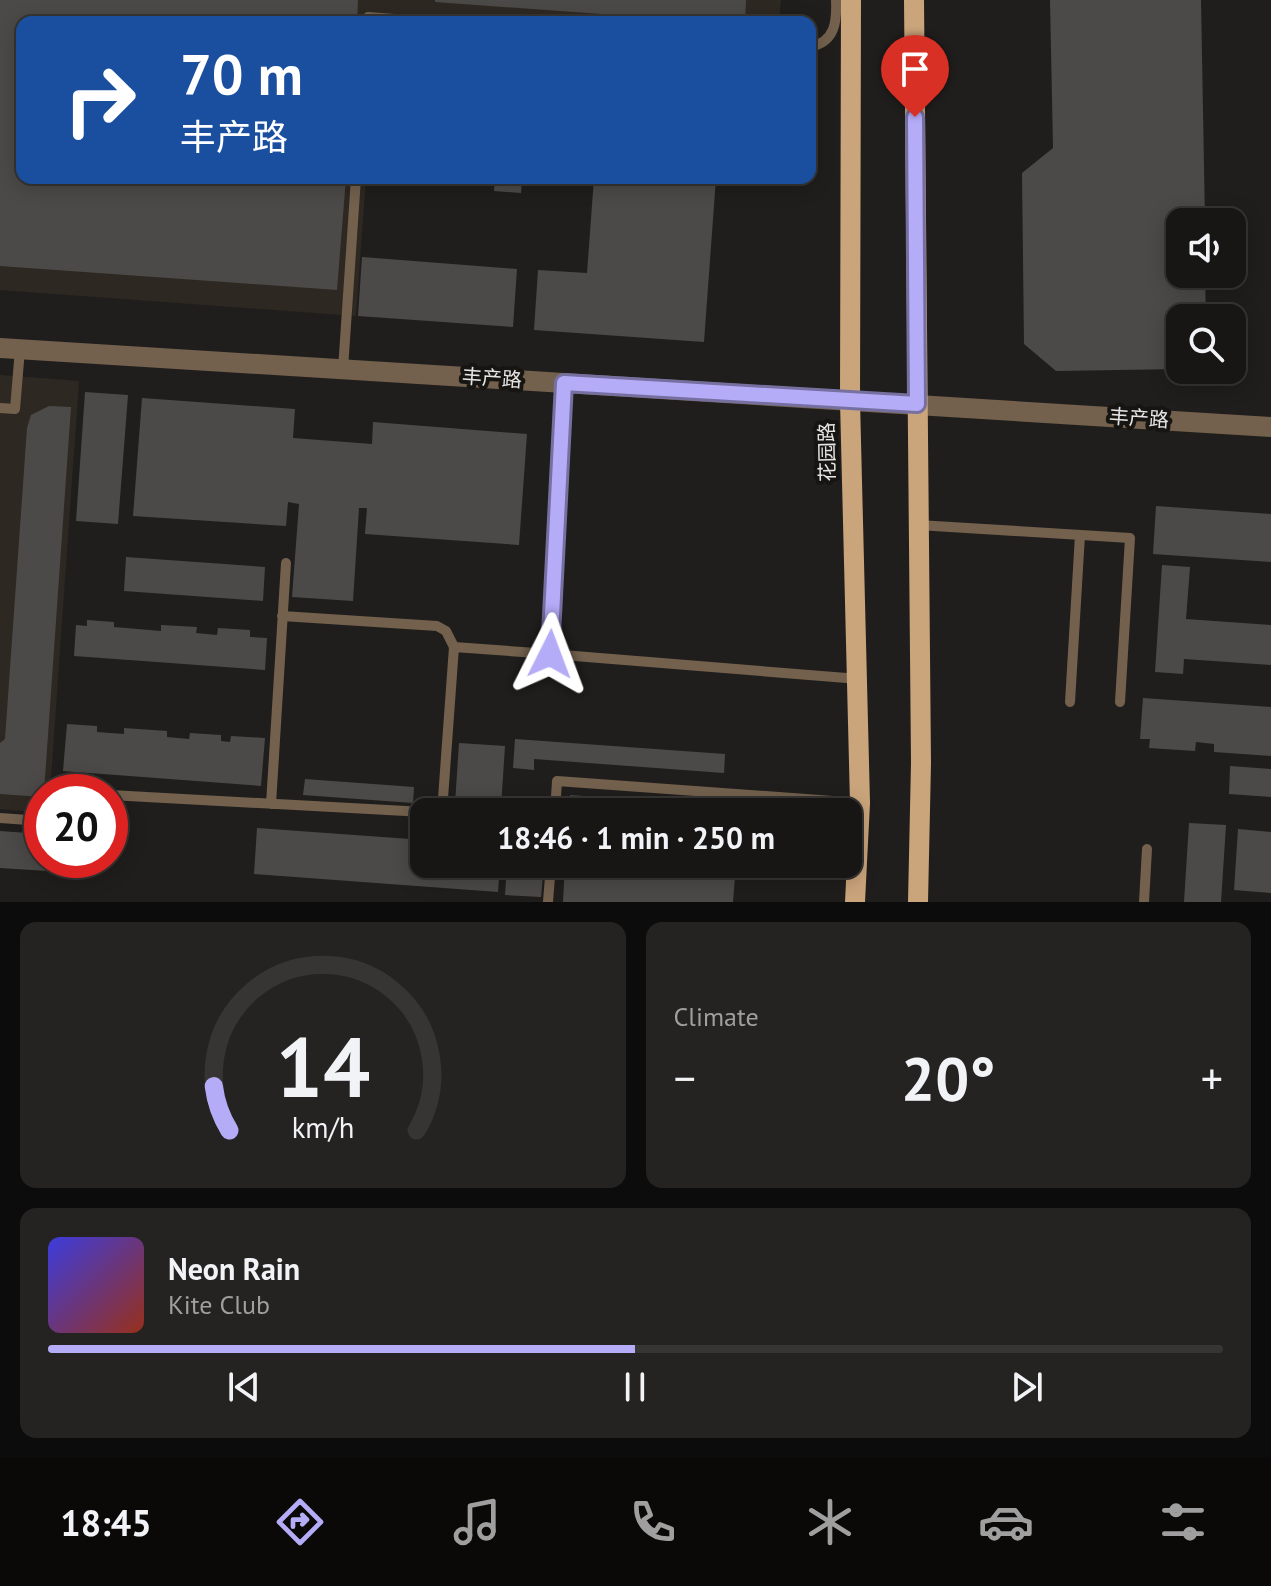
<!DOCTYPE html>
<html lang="en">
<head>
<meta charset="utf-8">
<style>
	:root { --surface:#181615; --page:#252322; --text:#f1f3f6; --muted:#9f9fa0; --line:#363534; --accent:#b5acf8 }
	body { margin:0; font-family:"PT Sans","Noto Sans SC",sans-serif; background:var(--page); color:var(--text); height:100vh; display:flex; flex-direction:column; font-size:30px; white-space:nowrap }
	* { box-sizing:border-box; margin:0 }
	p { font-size:26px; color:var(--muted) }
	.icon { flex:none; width:44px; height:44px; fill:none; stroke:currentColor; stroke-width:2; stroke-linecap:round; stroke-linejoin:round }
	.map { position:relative; height:902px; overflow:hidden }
	.drawer { display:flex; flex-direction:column; gap:20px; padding:20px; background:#0d0c0c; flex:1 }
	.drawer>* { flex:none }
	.banner { position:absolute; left:16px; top:16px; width:800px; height:168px; border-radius:16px; box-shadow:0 4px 20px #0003,0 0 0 2px var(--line); background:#1a4fa0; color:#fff; overflow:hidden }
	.buttons { position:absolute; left:1166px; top:208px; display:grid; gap:16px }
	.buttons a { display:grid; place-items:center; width:80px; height:80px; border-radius:16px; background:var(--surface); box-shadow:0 4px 20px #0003,0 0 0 2px var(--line); font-size:40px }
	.speed { position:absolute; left:24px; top:774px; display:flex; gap:16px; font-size:40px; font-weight:700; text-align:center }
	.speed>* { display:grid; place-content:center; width:104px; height:104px; border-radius:50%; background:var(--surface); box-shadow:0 4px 20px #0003,0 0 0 2px var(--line); line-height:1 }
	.speed .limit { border:12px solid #d22; background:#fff; color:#111 }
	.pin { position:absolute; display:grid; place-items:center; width:68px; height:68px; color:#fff; margin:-82px -34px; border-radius:50% 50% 50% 0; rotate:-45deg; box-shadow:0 0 8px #0007 }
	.pin .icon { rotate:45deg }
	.me { position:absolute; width:88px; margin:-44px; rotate:3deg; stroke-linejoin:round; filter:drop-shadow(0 0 6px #0008) }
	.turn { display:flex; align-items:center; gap:28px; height:168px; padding:0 32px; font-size:36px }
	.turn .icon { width:104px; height:104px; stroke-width:2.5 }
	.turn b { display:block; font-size:56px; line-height:68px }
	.big { font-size:60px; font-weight:600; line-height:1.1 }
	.drawer .card { flex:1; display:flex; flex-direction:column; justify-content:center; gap:12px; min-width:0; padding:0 28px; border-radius:16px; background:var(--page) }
	.drawer .dial { align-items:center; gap:0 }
	.dial svg { height:208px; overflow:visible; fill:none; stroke:var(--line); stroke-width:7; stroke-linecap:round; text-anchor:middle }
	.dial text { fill:var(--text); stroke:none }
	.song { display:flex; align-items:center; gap:24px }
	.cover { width:96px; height:96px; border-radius:12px; background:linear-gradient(135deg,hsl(240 70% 55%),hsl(10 70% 35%)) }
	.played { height:8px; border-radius:4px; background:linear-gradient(90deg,var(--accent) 50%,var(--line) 50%) }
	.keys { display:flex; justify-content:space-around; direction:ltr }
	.heat { display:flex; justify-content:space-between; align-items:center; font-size:44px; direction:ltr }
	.drawer .tiles { flex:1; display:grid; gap:20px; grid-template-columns:1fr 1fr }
	.card:last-child { grid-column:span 2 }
	.trip { position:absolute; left:410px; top:798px; width:452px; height:80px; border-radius:16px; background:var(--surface); box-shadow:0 4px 20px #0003,0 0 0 2px var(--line); font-weight:600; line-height:80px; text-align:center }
	.dock { display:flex; height:128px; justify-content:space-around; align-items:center; background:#0a0908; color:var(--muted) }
	.dock .icon { width:56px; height:56px }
	.dock .current { color:var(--accent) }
	.dock b { font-size:36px; color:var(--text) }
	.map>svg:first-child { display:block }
	.built { fill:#2d2821 }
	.building { fill:#4c4a48 }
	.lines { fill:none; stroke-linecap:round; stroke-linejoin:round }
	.service { stroke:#73614e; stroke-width:10 }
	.tertiary { stroke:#73614e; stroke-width:20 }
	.primary { stroke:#caa47b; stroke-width:20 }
	.route-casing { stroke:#7670a1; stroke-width:20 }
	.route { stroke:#b5acf8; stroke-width:14 }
	.labels { text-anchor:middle; stroke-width:8; stroke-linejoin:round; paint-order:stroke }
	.street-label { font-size:20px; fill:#e6e5e3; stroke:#161512 }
</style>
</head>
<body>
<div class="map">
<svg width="1271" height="902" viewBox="0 0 1271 902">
	<rect width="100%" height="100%" fill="#201e1c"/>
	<path class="built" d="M0,0H781L779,22H22V178H366L356,316L0,290Z
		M0,375L79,381L50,792H42V813L0,809Z"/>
	<path class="building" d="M0,0H358L357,22H22V178H346L337,290L0,266Z
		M435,0H746L745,22H712L435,2Z
		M1050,0H1201L1205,222H1180V274H1205L1206,318H1180V369L1056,371L1024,344L1022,173L1053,148Z
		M401,178H468L467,185L401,180Z
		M495,178H522L521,193L494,191Z
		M594,178H716L704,342L534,330L538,270L587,273Z
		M362,257L517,269L513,327L358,316Z
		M85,392L128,395L118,524L76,521Z
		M142,398L295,409L293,438L372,444L373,422L527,434L519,545L365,534L367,508H359L353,601L292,597L299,504L288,502L286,526L133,516Z
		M49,406L71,407L44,792L42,797L0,794V743L5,739L27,428L31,415Z
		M1156,506L1271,514V562L1153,554Z
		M126,557L265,567L263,601L124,591Z
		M1162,565L1190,567L1186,619L1271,625V665L1184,659L1183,674L1155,672Z
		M87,620L114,622V627L161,631V625L197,627L196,633L217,635L218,628L250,630V637L267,638L265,670L74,656L76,625L87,626Z
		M1143,698L1271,707V756L1214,752V744L1196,742L1195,751L1149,748L1150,739H1140Z
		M67,724L97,726V732L124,734V728L167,731V737L189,739L190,733L221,735V741L230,742L231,736L265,738L261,786L63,771Z
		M515,739L725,754L724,773L534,759V770L513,768Z
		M459,743L505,746L501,807L455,804Z
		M1230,766L1271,769V797L1229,794Z
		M305,779L414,787L413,803L303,795Z
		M570,795L740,807V812H569Z
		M1189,823L1226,825L1221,902H1184Z
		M257,828L424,840V864H500L498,892L254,874Z
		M1238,829L1271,832V893L1234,890Z
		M0,831L42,834V860H103L102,868L95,867V874L0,868Z
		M507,864H544L541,897L505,895Z
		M565,864H736L733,902H563Z"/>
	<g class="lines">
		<path class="service" d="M368,22V17L434,22
			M810,47C835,42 837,22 836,0
			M343,369L356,178
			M564,383L550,654L859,679
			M0,408L15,409L20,349
			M918,525L1130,538L1120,702
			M282,616L437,626L446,631L454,647
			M1070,702L1080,535
			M110,795L424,812
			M271,804L286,563
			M442,812L454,647L550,654
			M555,812L557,781L860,803
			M0,818L42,821
			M548,902L551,864
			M1144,902L1147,849"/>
		<path class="tertiary" d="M0,348L1271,427"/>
		<path class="primary" d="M851,0L850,401L860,803L855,902
			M914,0L921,763L918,902"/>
	</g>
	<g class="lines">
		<g class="route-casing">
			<path id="route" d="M550,654L564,383L917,404L915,117"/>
		</g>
		<use href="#route" class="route"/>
	</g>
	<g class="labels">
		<g class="street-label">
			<text transform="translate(492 378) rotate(4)" y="7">丰产路</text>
			<text transform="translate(1139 418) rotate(4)" y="7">丰产路</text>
			<text transform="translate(827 452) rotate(-91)" y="7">花园路</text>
		</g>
	</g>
</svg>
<div class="buttons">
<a><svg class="icon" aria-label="sound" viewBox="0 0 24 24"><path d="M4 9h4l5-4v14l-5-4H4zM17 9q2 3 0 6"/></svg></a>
<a><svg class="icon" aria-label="search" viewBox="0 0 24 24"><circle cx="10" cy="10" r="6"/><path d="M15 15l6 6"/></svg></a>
</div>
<div class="speed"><div class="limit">20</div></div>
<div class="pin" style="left:915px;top:117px;background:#d93025"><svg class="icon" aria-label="arrive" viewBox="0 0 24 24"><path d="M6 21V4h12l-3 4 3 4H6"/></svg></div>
<svg class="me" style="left:550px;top:654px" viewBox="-20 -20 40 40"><path d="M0-17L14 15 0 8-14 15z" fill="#b5acf8" stroke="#fff" stroke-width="4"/></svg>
<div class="trip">18:46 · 1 min · 250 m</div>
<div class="banner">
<div class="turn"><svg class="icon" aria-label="right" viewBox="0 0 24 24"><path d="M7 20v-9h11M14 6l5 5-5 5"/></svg><div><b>70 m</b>丰产路</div></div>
</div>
</div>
<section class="drawer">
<div class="tiles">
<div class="card dial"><svg viewBox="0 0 100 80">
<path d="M14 69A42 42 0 1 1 86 69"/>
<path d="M14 69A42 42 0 0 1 8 52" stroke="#b5acf8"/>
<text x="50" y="56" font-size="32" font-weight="700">14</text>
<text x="50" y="72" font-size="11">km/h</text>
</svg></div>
<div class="card"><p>Climate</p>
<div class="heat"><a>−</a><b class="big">20°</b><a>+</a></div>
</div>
<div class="card">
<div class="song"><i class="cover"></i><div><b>Neon Rain</b><p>Kite Club</p></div></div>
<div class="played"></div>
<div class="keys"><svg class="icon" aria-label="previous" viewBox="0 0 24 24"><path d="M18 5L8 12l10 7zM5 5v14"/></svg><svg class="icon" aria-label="pause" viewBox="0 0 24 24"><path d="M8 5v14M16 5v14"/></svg><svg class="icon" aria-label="next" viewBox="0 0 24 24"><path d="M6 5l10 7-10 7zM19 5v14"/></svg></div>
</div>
</div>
</section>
<nav class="dock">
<b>18:45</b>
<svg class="icon current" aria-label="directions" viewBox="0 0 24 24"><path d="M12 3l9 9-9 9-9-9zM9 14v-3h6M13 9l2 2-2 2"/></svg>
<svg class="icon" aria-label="music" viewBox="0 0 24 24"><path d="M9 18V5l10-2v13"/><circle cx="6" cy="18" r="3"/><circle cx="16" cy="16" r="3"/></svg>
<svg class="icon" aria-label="phone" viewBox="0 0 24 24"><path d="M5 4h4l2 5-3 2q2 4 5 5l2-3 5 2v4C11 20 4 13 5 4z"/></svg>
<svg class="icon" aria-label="climate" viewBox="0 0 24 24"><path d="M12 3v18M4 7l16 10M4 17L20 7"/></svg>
<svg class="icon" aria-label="car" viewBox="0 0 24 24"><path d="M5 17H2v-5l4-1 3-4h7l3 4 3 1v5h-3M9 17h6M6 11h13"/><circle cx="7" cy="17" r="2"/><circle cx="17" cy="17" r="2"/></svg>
<svg class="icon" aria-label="filters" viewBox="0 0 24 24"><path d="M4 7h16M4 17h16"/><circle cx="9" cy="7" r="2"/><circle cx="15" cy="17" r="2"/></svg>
</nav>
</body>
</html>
